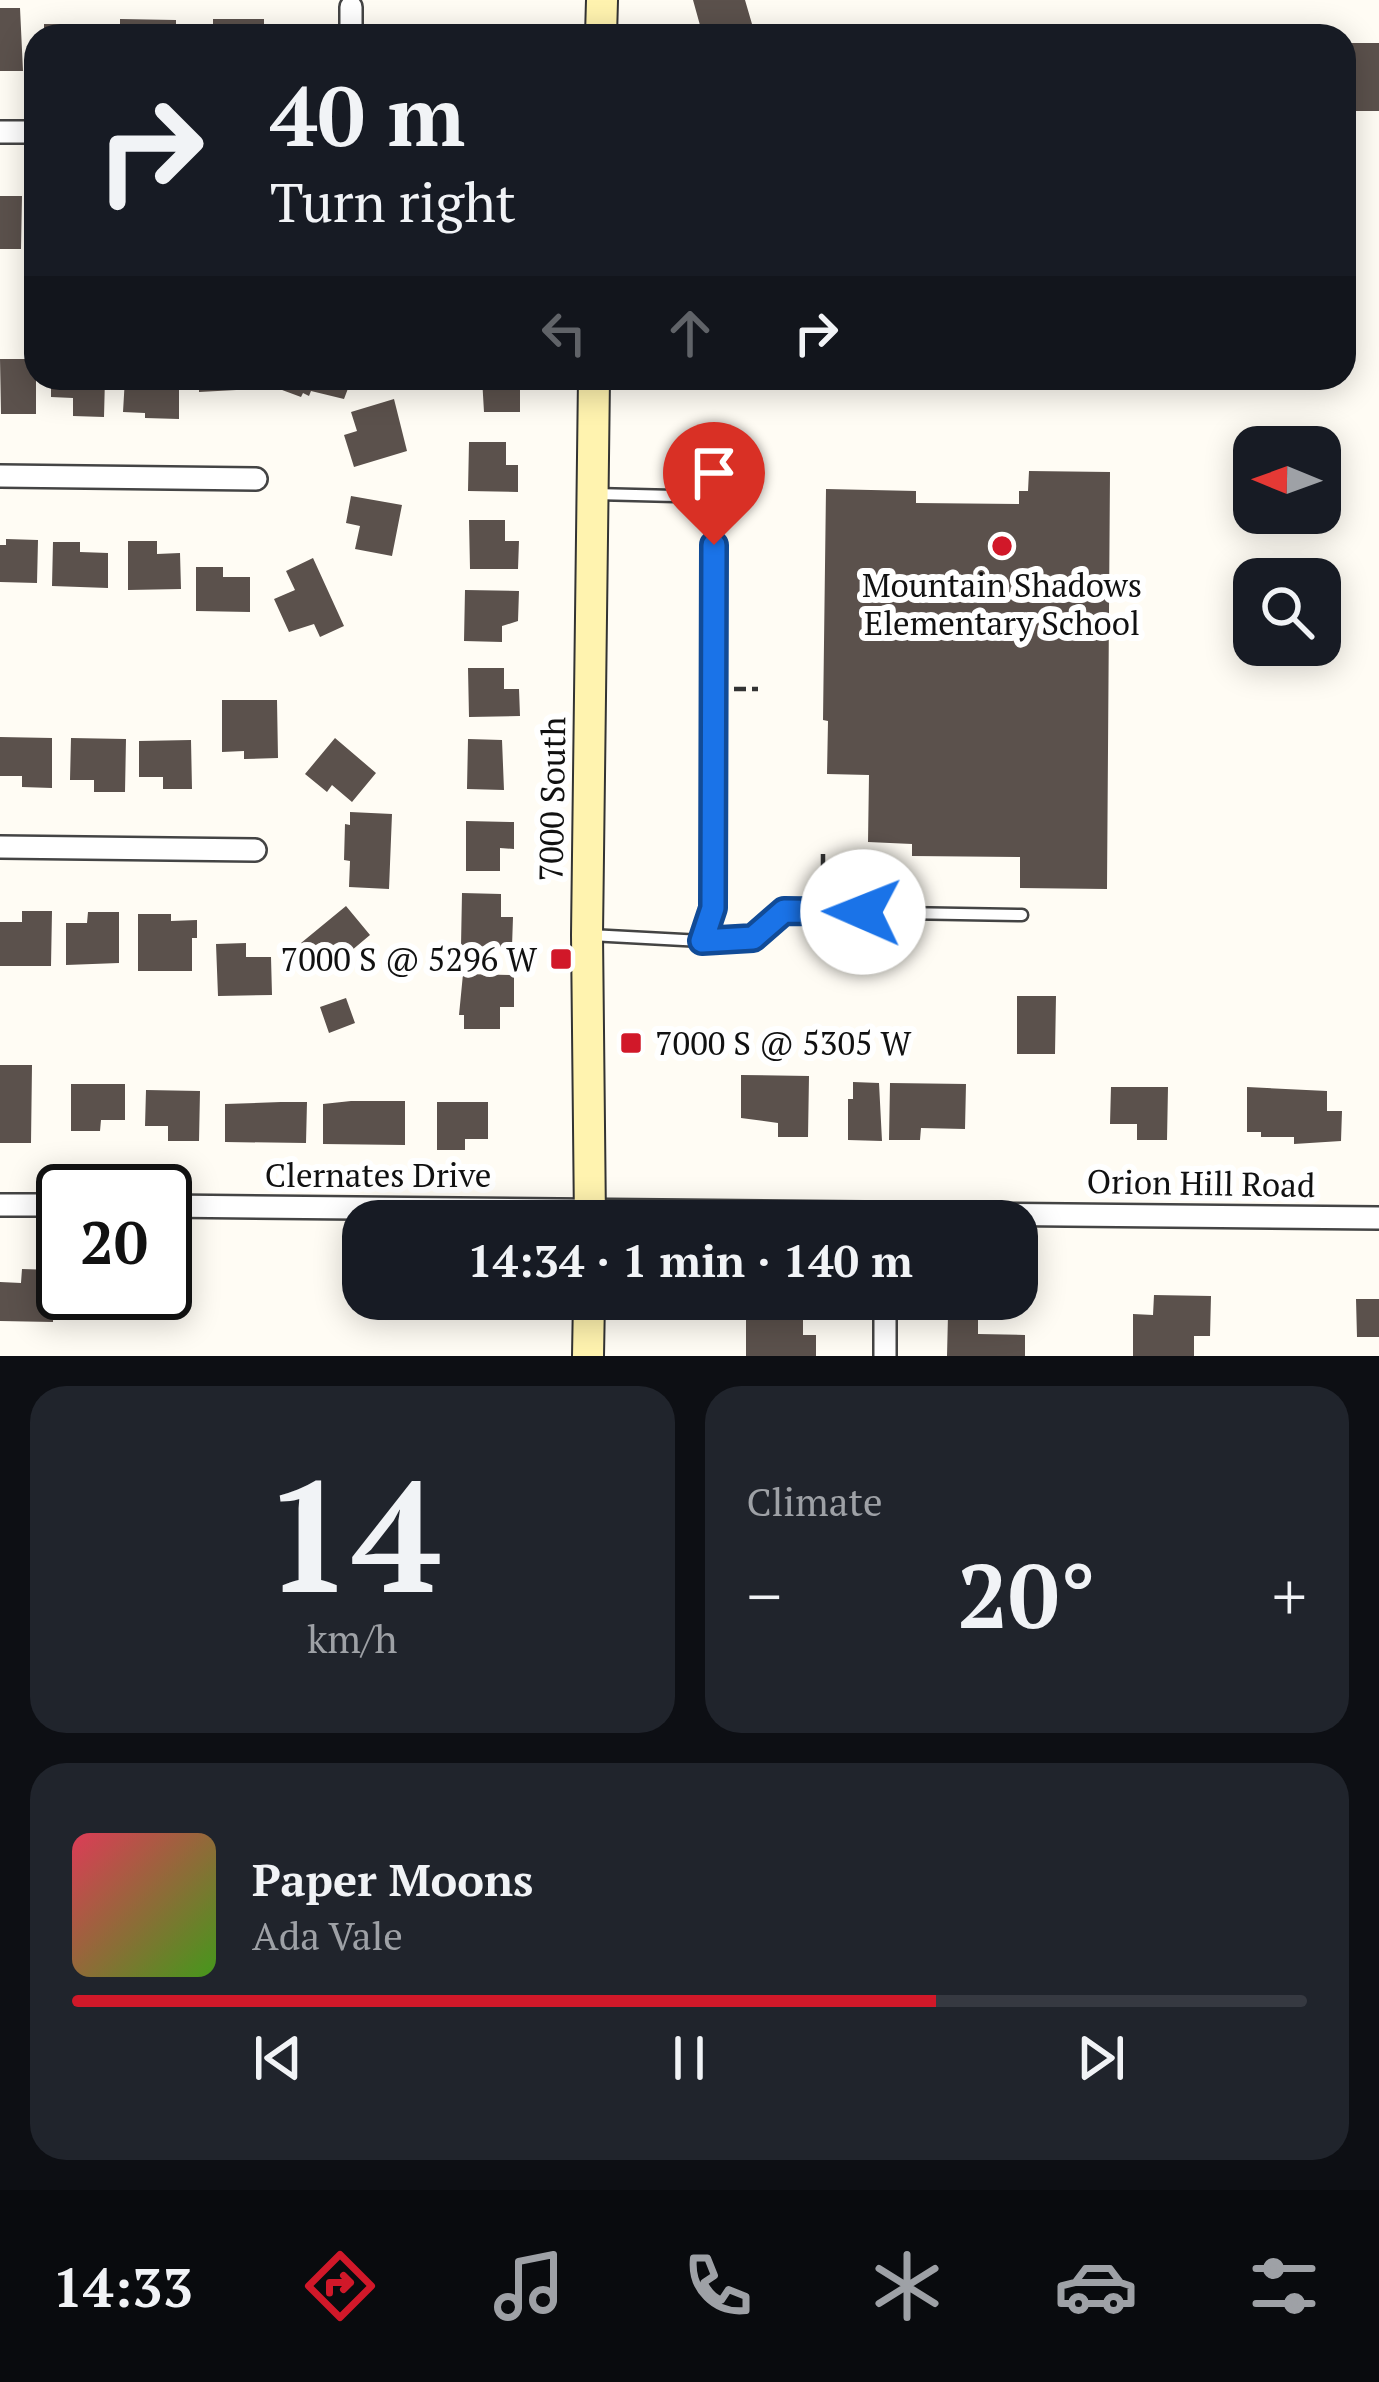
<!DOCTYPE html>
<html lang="en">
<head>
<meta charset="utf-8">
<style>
	:root { --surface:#171b24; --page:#20242c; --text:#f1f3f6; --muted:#9ea1a6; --line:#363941; --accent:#d11829 }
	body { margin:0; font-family:"PT Serif",serif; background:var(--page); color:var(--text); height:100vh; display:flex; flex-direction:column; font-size:45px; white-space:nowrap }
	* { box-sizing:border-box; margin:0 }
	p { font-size:39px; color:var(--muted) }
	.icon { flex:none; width:66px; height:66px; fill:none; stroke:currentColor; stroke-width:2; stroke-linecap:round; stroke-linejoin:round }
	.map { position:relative; height:1356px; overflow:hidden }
	.sheet { display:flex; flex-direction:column; gap:30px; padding:30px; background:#0d0f14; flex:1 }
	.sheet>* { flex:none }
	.top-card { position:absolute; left:24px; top:24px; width:1332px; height:366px; border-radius:36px; box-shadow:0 6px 30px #0003; background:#171b24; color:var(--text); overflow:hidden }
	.needle { width:78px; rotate:271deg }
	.buttons { position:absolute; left:1233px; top:426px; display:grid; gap:24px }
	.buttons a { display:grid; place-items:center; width:108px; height:108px; border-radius:24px; background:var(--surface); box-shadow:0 6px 30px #0003; font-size:60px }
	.speed { position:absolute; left:36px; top:1164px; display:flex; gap:24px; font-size:60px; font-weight:700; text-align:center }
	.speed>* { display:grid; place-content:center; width:156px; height:156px; border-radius:50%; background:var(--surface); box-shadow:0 6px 30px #0003; line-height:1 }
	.speed .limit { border:6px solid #111; border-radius:18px; background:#fff; color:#111 }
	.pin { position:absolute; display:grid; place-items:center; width:102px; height:102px; color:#fff; margin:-123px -51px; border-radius:50% 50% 50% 0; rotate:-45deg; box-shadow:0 0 12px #0007 }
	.pin .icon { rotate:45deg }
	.me { position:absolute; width:132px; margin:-66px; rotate:271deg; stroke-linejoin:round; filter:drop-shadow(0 0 9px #0008) }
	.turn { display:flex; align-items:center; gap:42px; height:252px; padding:0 48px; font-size:54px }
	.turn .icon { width:156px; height:156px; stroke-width:2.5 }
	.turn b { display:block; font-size:84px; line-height:102px }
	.lanes { display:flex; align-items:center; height:114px; padding:0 48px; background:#0003; justify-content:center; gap:60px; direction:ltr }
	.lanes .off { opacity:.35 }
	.big { font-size:90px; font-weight:700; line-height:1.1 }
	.sheet .tile { flex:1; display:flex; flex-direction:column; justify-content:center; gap:18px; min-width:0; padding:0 42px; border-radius:36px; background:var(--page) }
	.sheet .dial { align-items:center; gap:0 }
	.dial b { font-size:156px; line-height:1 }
	.song { display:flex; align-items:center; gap:36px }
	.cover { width:144px; height:144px; border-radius:18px; background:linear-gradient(135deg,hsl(350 70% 55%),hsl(100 70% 35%)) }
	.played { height:12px; border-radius:6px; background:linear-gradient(90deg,var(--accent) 70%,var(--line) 70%) }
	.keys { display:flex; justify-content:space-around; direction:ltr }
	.heat { display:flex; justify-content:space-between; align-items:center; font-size:66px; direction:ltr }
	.sheet .tiles { flex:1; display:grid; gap:30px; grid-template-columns:1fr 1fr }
	.tile:last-child { grid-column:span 2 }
	.trip { position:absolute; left:342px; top:1200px; width:696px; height:120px; border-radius:36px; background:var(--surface); box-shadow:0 6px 30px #0003; font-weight:700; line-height:120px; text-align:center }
	.tab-bar { display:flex; height:192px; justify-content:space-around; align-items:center; background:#090b0e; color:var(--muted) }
	.tab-bar .icon { width:84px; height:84px }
	.tab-bar .active { color:var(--accent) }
	.tab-bar b { font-size:54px; color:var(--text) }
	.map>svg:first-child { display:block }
	.building { fill:#5b514c }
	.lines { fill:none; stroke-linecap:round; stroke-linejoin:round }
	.lane-casing { stroke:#444; stroke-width:15 }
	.street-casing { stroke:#444; stroke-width:26 }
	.secondary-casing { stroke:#333; stroke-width:34 }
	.path { stroke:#333; stroke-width:4.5; stroke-dasharray:12 6; stroke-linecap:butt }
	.lane { stroke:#fff; stroke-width:10 }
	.street { stroke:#fff; stroke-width:21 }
	.secondary { stroke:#fff3af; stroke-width:30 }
	.route-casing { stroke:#114b97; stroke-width:30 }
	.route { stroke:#1a73e8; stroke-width:21 }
	.poi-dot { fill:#d11829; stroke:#fff; stroke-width:4.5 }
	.labels { text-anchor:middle; stroke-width:12; stroke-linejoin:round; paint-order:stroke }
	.poi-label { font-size:33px; fill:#111; stroke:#fff }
	.street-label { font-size:33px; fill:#111; stroke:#fff }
</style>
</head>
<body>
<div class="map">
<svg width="1379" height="1356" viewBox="0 0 1379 1356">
	<rect width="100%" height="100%" fill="#fffcf4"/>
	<path class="building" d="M693,0H745L752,24L703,36Z
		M0,8H20L23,71H0Z
		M120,19L176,20V36H120Z
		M213,19H264V36H213Z
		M44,24H98V36H44Z
		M1344,43H1379V111H1352V93H1344Z
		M0,196H22L21,249H0Z
		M0,359H36V414H1Z
		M51,378H105L104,417L73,416V398L51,397Z
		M125,378H179V419L145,418V413L123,412Z
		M199,378H256L255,389L199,392Z
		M278,378H352L344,399L311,391L309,396L303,393L301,397L274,387Z
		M482,378H520V412H484Z
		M394,399L407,451L354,467L344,435L357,431L351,412Z
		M469,442H506V465H518V492L468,491Z
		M1029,471L1110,472L1107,889L1020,888V857L912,856V844L868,842L869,775L827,774L828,721L823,720L826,489L916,491V503L1019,504V491H1028Z
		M351,496L402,505L392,556L355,549L360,526L346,523Z
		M469,520H505V541H519L518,569H470Z
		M6,539L38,540L37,583L0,582V545H6Z
		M128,541H157V554L180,553L181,589L128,590Z
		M53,542H80V552L108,553V588L52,586Z
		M313,558L344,626L320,637L314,624L289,632L274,599L295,590L286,571Z
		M196,567H223V577H250V612L196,611Z
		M465,590L519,591L518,621L502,626V642L464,641Z
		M468,668H504V689H519L520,716L469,717Z
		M222,700H277L278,758L244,759V751L222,752Z
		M0,737L52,738V788L22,787V776H0Z
		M71,738L126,739L125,792H94V780H70Z
		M335,738L376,773L352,802L332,785L327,792L305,774Z
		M468,739L502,740L504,790L467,789Z
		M191,740L192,789H163V777H139V741Z
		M350,812L392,814L389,889L349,887L350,861L344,860L345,824L350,825Z
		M466,821L514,822V849L500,848V871H466Z
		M462,893L501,894V917H513L512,947L461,946Z
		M346,906L370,935L326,972L301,943Z
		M22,911H52L51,966H0V922H22Z
		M88,912H119V963L66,965V923H87Z
		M138,914H171V921L197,920V938H192V971H138Z
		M246,943V957H271L272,995L218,996L216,944Z
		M463,974L514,975V1007H500V1029H464V1015H459Z
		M1017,996H1056L1055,1054H1017Z
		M346,998L355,1023L329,1033L320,1007Z
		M0,1065H32L31,1143H0Z
		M741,1075L809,1076L808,1137H778V1123L741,1118Z
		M853,1082L879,1083L882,1141L848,1140V1099H853Z
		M890,1083L966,1084L965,1129L921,1128L920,1140H889Z
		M71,1084H125V1120H101L100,1131H71Z
		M1111,1087H1168L1167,1140H1137V1124H1110Z
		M1247,1087L1327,1091V1111H1342L1341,1141L1294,1144V1137H1261V1132H1247Z
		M146,1090L200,1091L199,1141H168V1126H145Z
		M351,1101H405V1145L323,1144V1104Z
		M281,1102H307L306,1143L225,1142V1104Z
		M437,1102H488V1139H465V1150H437Z
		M22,1269L54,1270L53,1322L0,1321V1282L21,1283Z
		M1154,1295L1211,1296L1210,1336H1194V1356H1133V1314L1153,1315Z
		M746,1299H803V1335H816V1356H746Z
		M1356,1299H1379V1337H1357Z
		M948,1315L978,1316V1334L1025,1335V1356H947Z"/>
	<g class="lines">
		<g class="lane-casing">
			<path id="lane" d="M590,935L702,941L713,909L715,497L595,494
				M702,941L753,938L784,911L1022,915"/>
		</g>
		<g class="street-casing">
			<path id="street" d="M351,36V7
				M0,132H36
				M0,476L256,479
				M0,847L255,850
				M0,1205H63
				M165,1206L1379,1218
				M885,1356V1299"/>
		</g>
		<g class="secondary-casing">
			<path id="secondary" d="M601,36L602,0
				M590,1221L587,935L594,378
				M588,1356L589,1299"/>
		</g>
		<path class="path" d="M734,689H758
			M823,854V890"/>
		<use href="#lane" class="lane"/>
		<use href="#street" class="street"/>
		<use href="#secondary" class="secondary"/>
	</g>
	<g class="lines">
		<g class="route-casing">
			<path id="route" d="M714,545L713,908L702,941L753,938L784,911L863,912"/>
		</g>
		<use href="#route" class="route"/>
	</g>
	<g class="poi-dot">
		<circle cx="1002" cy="546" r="12"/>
		<rect x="549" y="947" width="24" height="24" rx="6"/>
		<rect x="619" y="1031" width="24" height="24" rx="6"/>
	</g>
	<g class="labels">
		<g class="poi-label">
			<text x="1002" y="597">Mountain Shadows<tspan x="1002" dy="38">Elementary School</tspan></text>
			<text x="537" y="971" text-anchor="end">7000 S @ 5296 W</text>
			<text x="655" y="1055" text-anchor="start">7000 S @ 5305 W</text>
		</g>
		<g class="street-label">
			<text transform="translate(552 799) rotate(-89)" y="12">7000 South</text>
			<text x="378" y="1187">Clernates Drive</text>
			<text transform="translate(1201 1183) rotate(1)" y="12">Orion Hill Road</text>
		</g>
	</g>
</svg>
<div class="buttons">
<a><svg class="needle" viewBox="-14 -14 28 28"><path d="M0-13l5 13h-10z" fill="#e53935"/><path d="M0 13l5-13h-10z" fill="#9ea1a6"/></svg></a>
<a><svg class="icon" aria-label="search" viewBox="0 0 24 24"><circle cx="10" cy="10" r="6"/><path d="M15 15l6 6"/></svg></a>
</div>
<div class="speed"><div class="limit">20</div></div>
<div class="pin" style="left:714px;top:545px;background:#d93025"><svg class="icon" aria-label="arrive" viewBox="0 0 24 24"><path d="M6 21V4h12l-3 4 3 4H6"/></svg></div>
<svg class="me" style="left:863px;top:912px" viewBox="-20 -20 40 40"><circle r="19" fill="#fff"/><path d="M0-13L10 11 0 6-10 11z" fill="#1a73e8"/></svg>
<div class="trip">14:34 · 1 min · 140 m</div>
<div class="top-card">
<div class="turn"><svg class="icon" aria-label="right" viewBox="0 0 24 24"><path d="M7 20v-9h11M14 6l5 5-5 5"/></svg><div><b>40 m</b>Turn right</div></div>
<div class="lanes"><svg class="icon off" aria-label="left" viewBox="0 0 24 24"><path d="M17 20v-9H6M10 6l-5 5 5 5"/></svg><svg class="icon off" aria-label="ahead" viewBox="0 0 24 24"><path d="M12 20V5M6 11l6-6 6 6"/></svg><svg class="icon" aria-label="right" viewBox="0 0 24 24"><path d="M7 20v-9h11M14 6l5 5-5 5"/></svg></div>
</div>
</div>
<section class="sheet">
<div class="tiles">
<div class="tile dial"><b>14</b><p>km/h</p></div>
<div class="tile"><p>Climate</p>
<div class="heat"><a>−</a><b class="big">20°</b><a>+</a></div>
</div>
<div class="tile">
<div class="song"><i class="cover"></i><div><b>Paper Moons</b><p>Ada Vale</p></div></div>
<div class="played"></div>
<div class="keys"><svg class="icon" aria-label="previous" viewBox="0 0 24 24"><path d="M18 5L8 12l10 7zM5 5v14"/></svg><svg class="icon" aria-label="pause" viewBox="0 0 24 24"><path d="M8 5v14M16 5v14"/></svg><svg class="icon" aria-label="next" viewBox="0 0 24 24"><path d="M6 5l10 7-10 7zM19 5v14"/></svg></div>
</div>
</div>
</section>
<nav class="tab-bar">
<b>14:33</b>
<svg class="icon active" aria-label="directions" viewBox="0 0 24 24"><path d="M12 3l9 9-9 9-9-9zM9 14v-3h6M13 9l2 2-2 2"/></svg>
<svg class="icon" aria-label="music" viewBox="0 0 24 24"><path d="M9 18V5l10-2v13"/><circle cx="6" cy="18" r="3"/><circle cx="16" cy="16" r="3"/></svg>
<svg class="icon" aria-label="phone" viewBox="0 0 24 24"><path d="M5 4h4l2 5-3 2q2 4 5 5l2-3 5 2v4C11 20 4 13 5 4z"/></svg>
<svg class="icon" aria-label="climate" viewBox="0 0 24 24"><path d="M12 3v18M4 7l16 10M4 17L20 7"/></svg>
<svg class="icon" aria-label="car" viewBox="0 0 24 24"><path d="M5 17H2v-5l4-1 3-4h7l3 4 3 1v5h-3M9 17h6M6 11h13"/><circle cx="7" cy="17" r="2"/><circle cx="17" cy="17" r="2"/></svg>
<svg class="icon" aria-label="filters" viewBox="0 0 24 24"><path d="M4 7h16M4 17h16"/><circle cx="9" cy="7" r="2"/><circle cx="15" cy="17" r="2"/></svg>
</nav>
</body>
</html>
